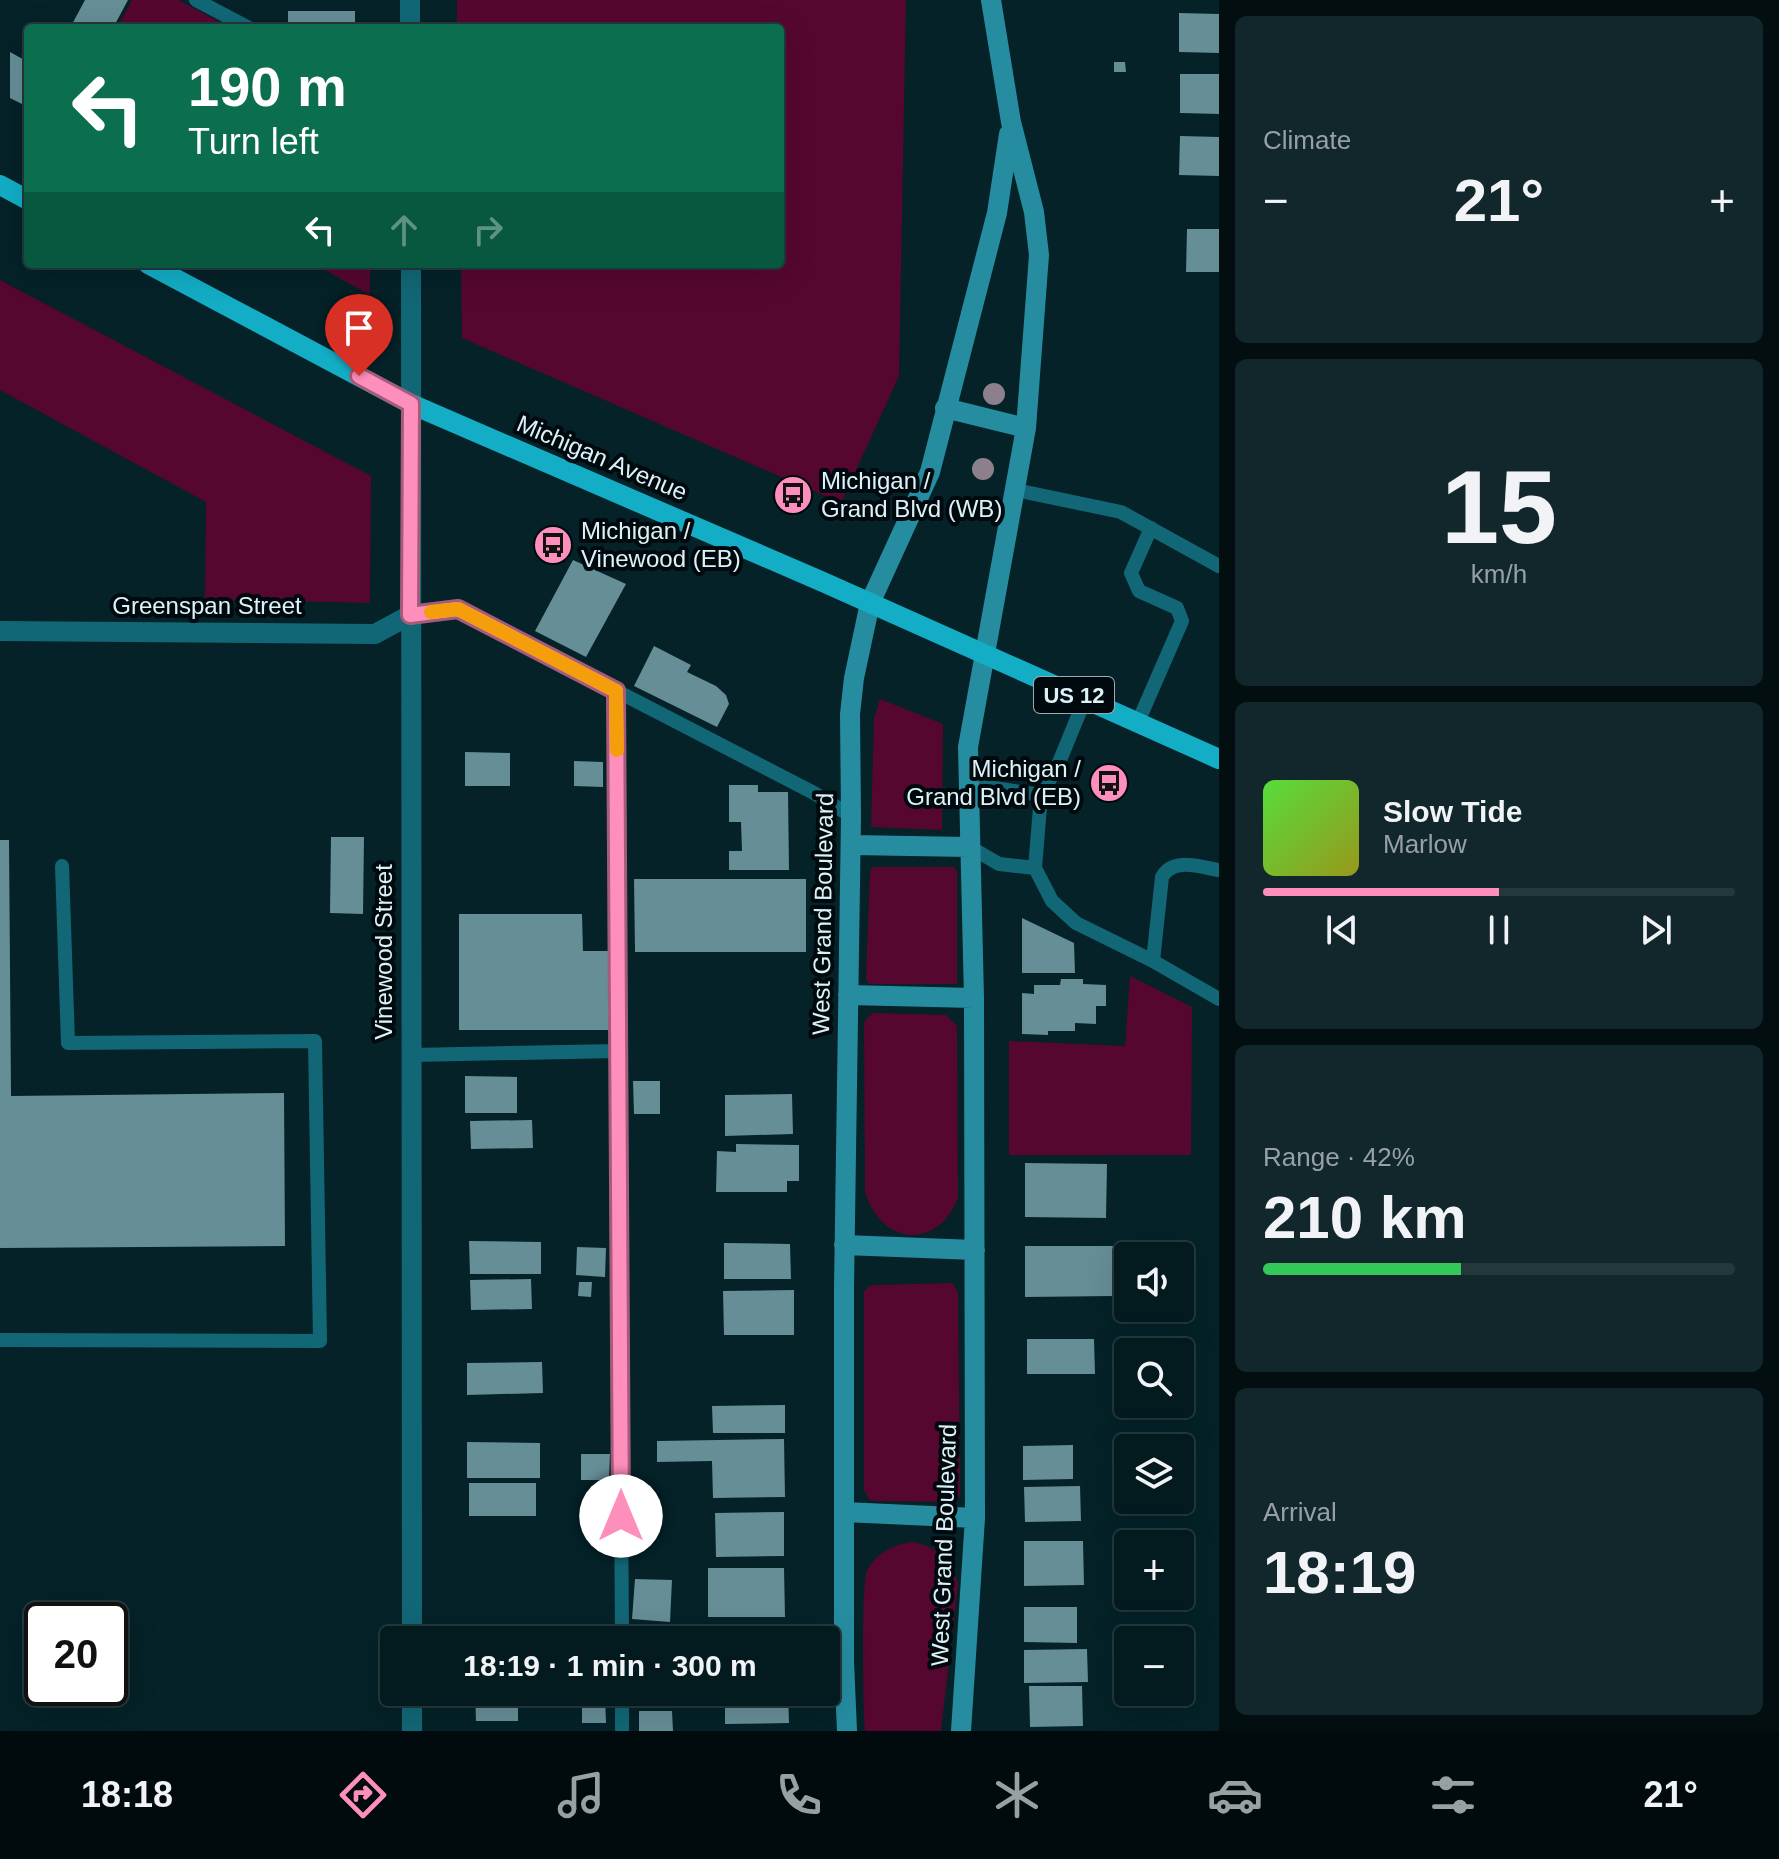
<!DOCTYPE html>
<html lang="en">
<head>
<meta charset="utf-8">
<style>
	:root { --surface:#031a1e; --page:#11272b; --text:#f1f3f6; --muted:#97a1a4; --line:#24383c; --accent:#fe8ebb }
	body { margin:0; font-family:Arial,sans-serif; background:var(--page); color:var(--text); height:100vh; display:flex; flex-direction:column; font-size:30px; white-space:nowrap }
	* { box-sizing:border-box; margin:0 }
	p { font-size:26px; color:var(--muted) }
	.icon { flex:none; width:44px; height:44px; fill:none; stroke:currentColor; stroke-width:2; stroke-linecap:round; stroke-linejoin:round }
	.map { position:relative; flex:1; overflow:hidden }
	.panel { display:flex; flex-direction:column; gap:16px; padding:16px; background:#020e10; width:560px }
	.panel>* { flex:none }
	.top-card { position:absolute; left:24px; top:24px; width:760px; height:244px; border-radius:8px; box-shadow:0 8px 32px #0002,0 0 0 2px var(--line); background:#0b6e4f; color:#fff; overflow:hidden }
	.fabs { position:absolute; left:1114px; top:1242px; display:grid; gap:16px }
	.fabs a { display:grid; place-items:center; width:80px; height:80px; border-radius:8px; background:var(--surface); box-shadow:0 8px 32px #0002,0 0 0 2px var(--line); font-size:40px }
	.speed { position:absolute; left:24px; top:1602px; display:flex; gap:16px; font-size:40px; font-weight:700; text-align:center }
	.speed>* { display:grid; place-content:center; width:104px; height:104px; border-radius:50%; background:var(--surface); box-shadow:0 8px 32px #0002,0 0 0 2px var(--line); line-height:1 }
	.speed .limit { border:4px solid #111; border-radius:12px; background:#fff; color:#111 }
	.pin { position:absolute; display:grid; place-items:center; width:68px; height:68px; color:#fff; margin:-82px -34px; border-radius:50% 50% 50% 0; rotate:-45deg; box-shadow:0 0 8px #0007 }
	.pin .icon { rotate:45deg }
	.me { position:absolute; width:88px; margin:-44px; rotate:0deg; stroke-linejoin:round; filter:drop-shadow(0 0 6px #0008) }
	.turn { display:flex; align-items:center; gap:28px; height:168px; padding:0 32px; font-size:36px }
	.turn .icon { width:104px; height:104px; stroke-width:2.5 }
	.turn b { display:block; font-size:56px; line-height:68px }
	.lanes { display:flex; align-items:center; height:76px; padding:0 32px; background:#0003; justify-content:center; gap:40px; direction:ltr }
	.lanes .off { opacity:.35 }
	.big { font-size:60px; font-weight:600; line-height:1.1 }
	.panel .tile { flex:1; display:flex; flex-direction:column; justify-content:center; gap:12px; min-width:0; padding:0 28px; border-radius:12px; background:var(--page) }
	.panel .dial { align-items:center; gap:0 }
	.dial b { font-size:104px; line-height:1 }
	.song { display:flex; align-items:center; gap:24px }
	.cover { width:96px; height:96px; border-radius:12px; background:linear-gradient(135deg,hsl(110 70% 55%),hsl(60 70% 35%)) }
	.played { height:8px; border-radius:4px; background:linear-gradient(90deg,var(--accent) 50%,var(--line) 50%) }
	.keys { display:flex; justify-content:space-around; direction:ltr }
	.heat { display:flex; justify-content:space-between; align-items:center; font-size:44px; direction:ltr }
	.charge { height:12px; border-radius:6px; background:linear-gradient(90deg,#34c759 42%,var(--line) 0) }
	.trip { position:absolute; left:380px; top:1626px; width:460px; height:80px; border-radius:8px; background:var(--surface); box-shadow:0 8px 32px #0002,0 0 0 2px var(--line); font-weight:600; line-height:80px; text-align:center }
	.dock { display:flex; height:128px; justify-content:space-around; align-items:center; background:#010a0c; color:var(--muted) }
	.dock .icon { width:56px; height:56px }
	.dock .on { color:var(--accent) }
	.dock b { font-size:36px; color:var(--text) }
	main { display:flex; flex:1; min-height:0 }
	.map>svg:first-child { display:block }
	.green { fill:#550730 }
	.building { fill:#668e97 }
	.lines { fill:none; stroke-linecap:round; stroke-linejoin:round }
	.lane { stroke:#126776; stroke-width:14 }
	.street { stroke:#126776; stroke-width:20 }
	.secondary { stroke:#268da1; stroke-width:20 }
	.primary { stroke:#13adc6; stroke-width:20 }
	.tree { fill:#8c808c }
	.route-casing { stroke:#a55c7a; stroke-width:20 }
	.route { stroke:#fe8ebb; stroke-width:14 }
	.slow { stroke:#f59e0b; stroke-width:14 }
	.labels { text-anchor:middle; stroke-width:8; stroke-linejoin:round; paint-order:stroke }
	.shield { fill:#000a0e; stroke:#9bacb1; stroke-width:2 }
	.shield-label { font-size:22px; font-weight:bold; fill:#ddf2f7 }
	.street-label { font-size:24px; fill:#ddf2f7; stroke:#000a0e }
	.poi-label { font-size:24px; fill:#ddf2f7; stroke:#000a0e; text-anchor:start }
</style>
</head>
<body>
<main>
<div class="map">
<svg width="1219" height="1731" viewBox="0 0 1219 1731">
	<rect width="100%" height="100%" fill="#042228"/>
	<path class="green" d="M132,0H178L231,28H117Z
		M457,0H906L899,376L841,503L462,338L461,264H780V28H457Z
		M314,264H370V295Z
		M0,280L371,476L370,603L205,599L206,502L0,390Z
		M880,699L943,724L942,830L871,827L874,718Z
		M872,867H954L957,871V984H868L866,977L870,872Z
		M1130,976L1192,1007L1191,1155H1009V1041L1125,1046Z
		M873,1013L946,1015L957,1026L958,1198C937,1251 881,1245 865,1192L864,1024L866,1019Z
		M952,1283L958,1292L960,1496L952,1502L873,1501L869,1499L864,1490V1292L869,1286L875,1285Z
		M912,1542C935,1545 952,1561 958,1583L941,1731H865C863,1711 861,1583 867,1571C876,1553 892,1545 912,1542Z"/>
	<path class="building" d="M85,0H128L113,28H70Z
		M288,11H355V28H288Z
		M1179,13L1219,14V53L1179,52Z
		M10,52L28,62V107L10,98Z
		M1114,62H1125L1126,72H1114Z
		M1180,74H1219V114L1180,113Z
		M1180,136L1219,137V176L1179,175Z
		M1187,229H1219V272H1186Z
		M573,560L626,584L586,657L535,631Z
		M654,646L691,665L687,672L716,686L726,695L729,704L717,727L634,686Z
		M465,752L510,753V786H465Z
		M574,761L603,762V787L574,786Z
		M729,785H758V792H788L789,870H729V851H742L741,822H729Z
		M331,837H364L363,914L330,913Z
		M0,840H9L11,1096L284,1093L285,1246L0,1248Z
		M634,879H806V952H635Z
		M459,914H582L583,951H609V1030H459Z
		M1022,918L1074,943L1075,973H1022Z
		M1061,979H1083V984L1106,985V1006H1096V1024L1075,1023V1031H1048V1035L1022,1034V993L1034,994V985H1060Z
		M465,1076L517,1077V1113H465Z
		M633,1081H660V1114H634Z
		M792,1094L793,1134L725,1136V1095Z
		M532,1120L533,1148L471,1149L470,1121Z
		M736,1144L799,1145V1181H787V1192H716L717,1151L736,1152Z
		M1025,1163L1107,1164L1106,1218L1025,1217Z
		M469,1241L541,1242V1274H470Z
		M724,1243L790,1244L791,1279H724Z
		M1025,1246H1114L1115,1296L1025,1297Z
		M577,1247L606,1248L605,1277L576,1275Z
		M531,1279L532,1309L471,1310L470,1280Z
		M579,1282H592L591,1297L578,1296Z
		M794,1290V1335H724L723,1291Z
		M1027,1339H1094L1095,1374H1027Z
		M542,1362L543,1393L467,1395V1363Z
		M785,1405V1433H713L712,1406Z
		M784,1439L785,1497L713,1498L712,1461L657,1462V1441Z
		M467,1442L540,1443V1478H467Z
		M1073,1445V1479L1023,1480V1446Z
		M1180,1449H1186V1481H1180Z
		M581,1454H610L609,1480H581Z
		M469,1483H536V1516H469Z
		M1080,1486L1081,1521L1025,1522L1024,1487Z
		M1180,1488H1190V1509L1167,1510V1500H1180Z
		M784,1512V1556L716,1557L715,1513Z
		M1024,1541H1083L1084,1585L1024,1586Z
		M708,1568H784L785,1617H708Z
		M635,1579L672,1580L670,1622L632,1619Z
		M1024,1607H1077V1643L1024,1642Z
		M1087,1649L1088,1682L1024,1683V1650Z
		M1180,1658H1191L1192,1682H1180Z
		M1029,1686H1082L1083,1726L1030,1727Z
		M475,1692H518V1721H476Z
		M725,1692H788L789,1723L725,1724Z
		M582,1696H605L606,1723H582Z
		M639,1711H672L673,1731H639Z"/>
	<g class="lines">
		<path class="lane" d="M196,0L249,28
			M1016,490L1121,512L1219,566
			M410,615L458,609L814,793L851,816
			M616,691L622,1640
			M1138,722L1182,621L1177,608L1139,591L1131,573L1151,528
			M968,784L1041,795L1058,765L1085,699
			M970,847L999,864L1035,868L1052,901L1076,923L1153,961L1219,999
			M1035,868L1041,795
			M1153,961L1162,877C1173,857 1200,867 1219,870
			M411,1055L618,1051
			M0,1340L320,1341L315,1041L68,1043L62,866
			M622,1692V1731"/>
		<path class="street" d="M410,0V28
			M411,264L412,1640
			M0,631L375,634L410,615
			M412,1692V1731"/>
		<path class="secondary" d="M945,408L1026,428
			M851,845L970,847
			M848,995L974,998
			M844,1245L975,1250
			M844,1512L975,1518
			M847,1731L844,1661V1288L851,816L850,714L854,678L870,603L930,472L997,213L1009,134
			M961,1731L975,1518L974,998L968,747L1026,428L1039,255L1034,212L1011,122L991,0"/>
		<path class="primary" d="M0,185L28,200
			M148,264L411,404L823,582L1219,759"/>
	</g>
	<g class="tree">
		<circle cx="994" cy="394" r="11"/>
		<circle cx="983" cy="469" r="11"/>
	</g>
	<g class="lines">
		<g class="route-casing">
			<path id="route" d="M359,376L411,404L410,615L458,609L616,691L621,1516"/>
		</g>
		<use href="#route" class="route"/>
		<path class="slow" d="M431,612L458,609L616,691L617,750"/>
	</g>
	<defs>
		<g id="bus-disc" transform="scale(2)"><circle r="9.5" fill="#fe8ebb" stroke="#000a0e"/><path d="M-5-6H5V4H4V6H2V4H-2V6H-4V4H-5ZM-3.5-4V0h7V-4ZM-3.5 1.2v1.5H-2V1.2ZM2 1.2v1.5H3.5V1.2Z" fill="#111"/></g>
	</defs>
	<g fill-rule="evenodd">
		<use href="#bus-disc" x="793" y="495"/>
		<use href="#bus-disc" x="553" y="545"/>
		<use href="#bus-disc" x="1109" y="783"/>
	</g>
	<g class="labels">
		<rect class="shield" x="1034" y="677" width="80" height="36" rx="6"/>
		<g class="shield-label">
			<text x="1074" y="703">US 12</text>
		</g>
		<g class="street-label">
			<text transform="translate(602 458) rotate(23)" y="8">Michigan Avenue</text>
			<text x="207" y="614">Greenspan Street</text>
			<text transform="translate(823 914) rotate(-89)" y="8">West Grand Boulevard</text>
			<text transform="translate(384 952) rotate(-90)" y="8">Vinewood Street</text>
			<text transform="translate(944 1545) rotate(-88)" y="8">West Grand Boulevard</text>
		</g>
		<g class="poi-label">
			<text x="821" y="489">Michigan /<tspan x="821" dy="28">Grand Blvd (WB)</tspan></text>
			<text x="581" y="539">Michigan /<tspan x="581" dy="28">Vinewood (EB)</tspan></text>
			<text x="1081" y="777" text-anchor="end">Michigan /<tspan x="1081" dy="28">Grand Blvd (EB)</tspan></text>
		</g>
	</g>
</svg>
<div class="fabs">
<a><svg class="icon" aria-label="sound" viewBox="0 0 24 24"><path d="M4 9h4l5-4v14l-5-4H4zM17 9q2 3 0 6"/></svg></a>
<a><svg class="icon" aria-label="search" viewBox="0 0 24 24"><circle cx="10" cy="10" r="6"/><path d="M15 15l6 6"/></svg></a>
<a><svg class="icon" aria-label="layers" viewBox="0 0 24 24"><path d="M12 4l9 5-9 5-9-5zM3 14l9 5 9-5"/></svg></a>
<a>+</a>
<a>−</a>
</div>
<div class="speed"><div class="limit">20</div></div>
<div class="pin" style="left:359px;top:376px;background:#d93025"><svg class="icon" aria-label="arrive" viewBox="0 0 24 24"><path d="M6 21V4h12l-3 4 3 4H6"/></svg></div>
<svg class="me" style="left:621px;top:1516px" viewBox="-20 -20 40 40"><circle r="19" fill="#fff"/><path d="M0-13L10 11 0 6-10 11z" fill="#fe8ebb"/></svg>
<div class="trip">18:19 · 1 min · 300 m</div>
<div class="top-card">
<div class="turn"><svg class="icon" aria-label="left" viewBox="0 0 24 24"><path d="M17 20v-9H6M10 6l-5 5 5 5"/></svg><div><b>190 m</b>Turn left</div></div>
<div class="lanes"><svg class="icon" aria-label="left" viewBox="0 0 24 24"><path d="M17 20v-9H6M10 6l-5 5 5 5"/></svg><svg class="icon off" aria-label="ahead" viewBox="0 0 24 24"><path d="M12 20V5M6 11l6-6 6 6"/></svg><svg class="icon off" aria-label="right" viewBox="0 0 24 24"><path d="M7 20v-9h11M14 6l5 5-5 5"/></svg></div>
</div>
</div>
<section class="panel">
<div class="tile"><p>Climate</p>
<div class="heat"><a>−</a><b class="big">21°</b><a>+</a></div>
</div>
<div class="tile dial"><b>15</b><p>km/h</p></div>
<div class="tile">
<div class="song"><i class="cover"></i><div><b>Slow Tide</b><p>Marlow</p></div></div>
<div class="played"></div>
<div class="keys"><svg class="icon" aria-label="previous" viewBox="0 0 24 24"><path d="M18 5L8 12l10 7zM5 5v14"/></svg><svg class="icon" aria-label="pause" viewBox="0 0 24 24"><path d="M8 5v14M16 5v14"/></svg><svg class="icon" aria-label="next" viewBox="0 0 24 24"><path d="M6 5l10 7-10 7zM19 5v14"/></svg></div>
</div>
<div class="tile"><p>Range · 42%</p><b class="big">210 km</b><div class="charge"></div></div>
<div class="tile"><p>Arrival</p><b class="big">18:19</b></div>
</section>
</main>
<nav class="dock">
<b>18:18</b>
<svg class="icon on" aria-label="directions" viewBox="0 0 24 24"><path d="M12 3l9 9-9 9-9-9zM9 14v-3h6M13 9l2 2-2 2"/></svg>
<svg class="icon" aria-label="music" viewBox="0 0 24 24"><path d="M9 18V5l10-2v13"/><circle cx="6" cy="18" r="3"/><circle cx="16" cy="16" r="3"/></svg>
<svg class="icon" aria-label="phone" viewBox="0 0 24 24"><path d="M5 4h4l2 5-3 2q2 4 5 5l2-3 5 2v4C11 20 4 13 5 4z"/></svg>
<svg class="icon" aria-label="climate" viewBox="0 0 24 24"><path d="M12 3v18M4 7l16 10M4 17L20 7"/></svg>
<svg class="icon" aria-label="car" viewBox="0 0 24 24"><path d="M5 17H2v-5l4-1 3-4h7l3 4 3 1v5h-3M9 17h6M6 11h13"/><circle cx="7" cy="17" r="2"/><circle cx="17" cy="17" r="2"/></svg>
<svg class="icon" aria-label="filters" viewBox="0 0 24 24"><path d="M4 7h16M4 17h16"/><circle cx="9" cy="7" r="2"/><circle cx="15" cy="17" r="2"/></svg>
<b>21°</b>
</nav>
</body>
</html>
